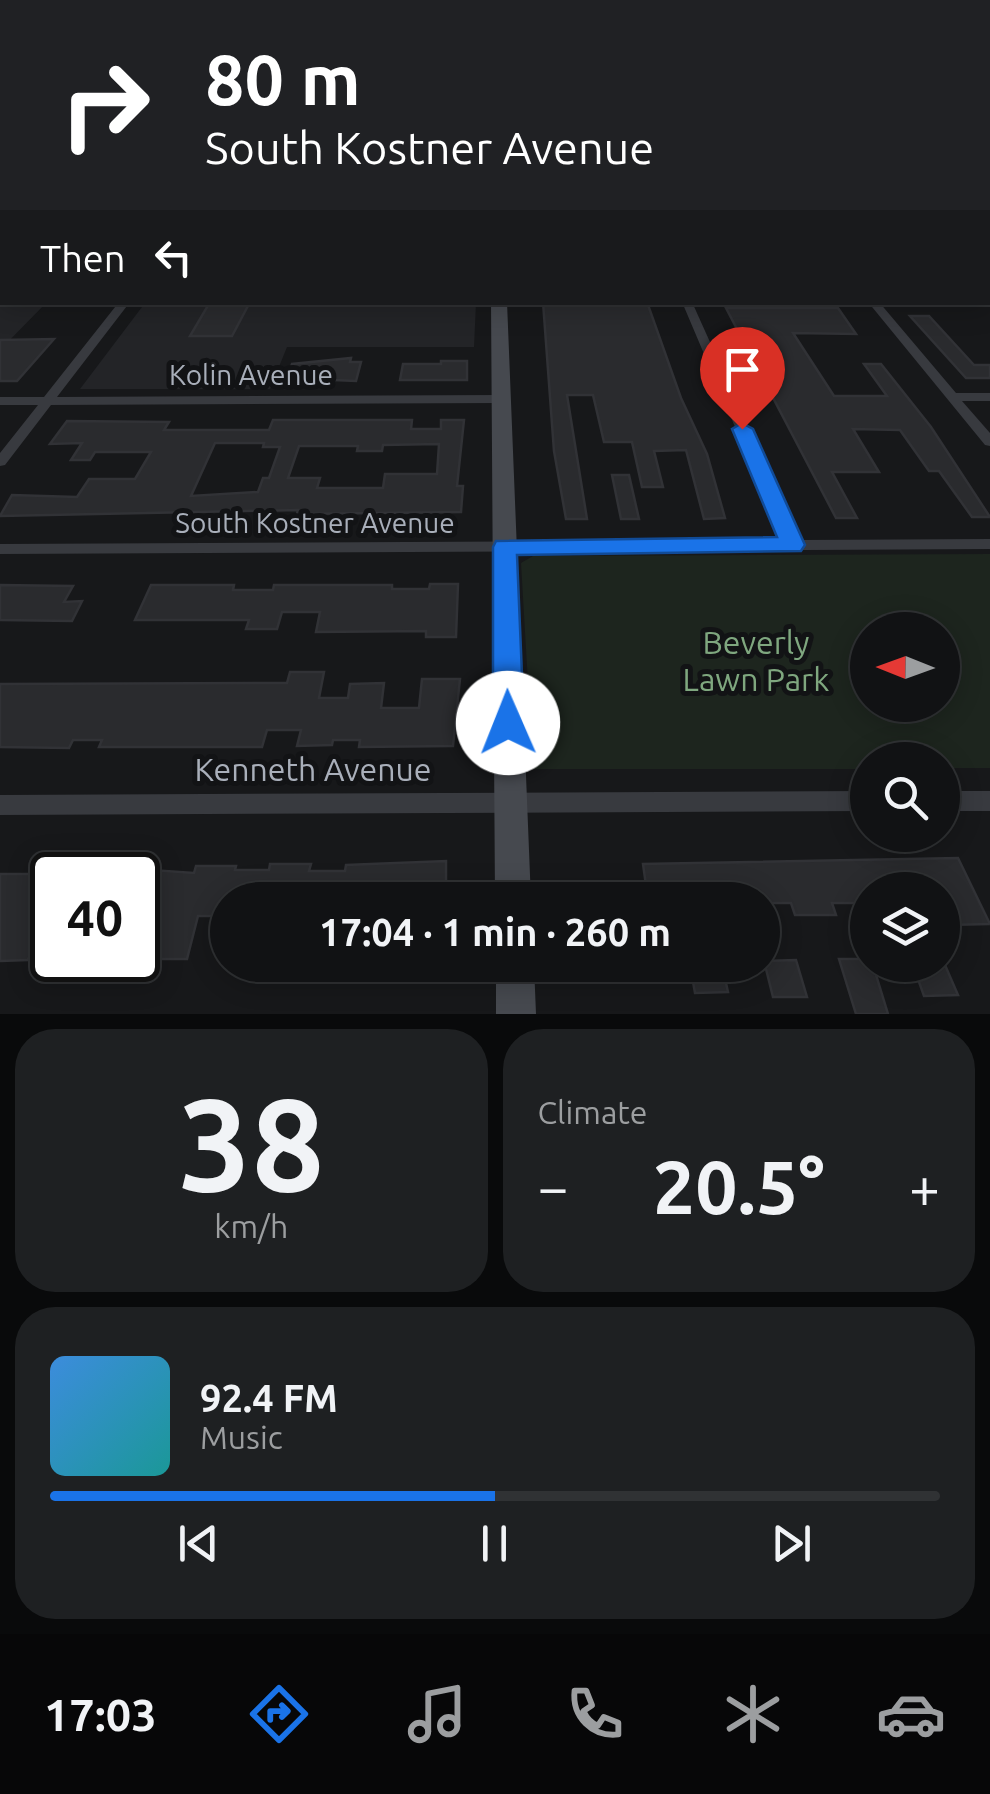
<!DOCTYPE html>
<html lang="en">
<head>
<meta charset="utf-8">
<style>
	:root { --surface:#111214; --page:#1e2022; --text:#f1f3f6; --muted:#9c9ea0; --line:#303234; --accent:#1a73e8 }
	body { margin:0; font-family:Ubuntu,sans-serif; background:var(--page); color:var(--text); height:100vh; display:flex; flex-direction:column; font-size:38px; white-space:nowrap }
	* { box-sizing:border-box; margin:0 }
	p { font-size:32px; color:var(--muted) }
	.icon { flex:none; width:55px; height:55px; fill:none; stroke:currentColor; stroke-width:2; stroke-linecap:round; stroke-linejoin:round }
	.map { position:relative; height:1014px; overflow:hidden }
	.details { display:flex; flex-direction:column; gap:15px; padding:15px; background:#090a0b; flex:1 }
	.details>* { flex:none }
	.hud { position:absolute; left:0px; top:0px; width:990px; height:305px; box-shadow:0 5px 25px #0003,0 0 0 2px var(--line); background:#202124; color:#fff; overflow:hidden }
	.needle { width:65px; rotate:271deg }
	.fabs { position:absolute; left:850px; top:612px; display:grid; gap:20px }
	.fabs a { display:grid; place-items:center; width:110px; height:110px; border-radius:50%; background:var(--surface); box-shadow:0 5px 25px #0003,0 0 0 2px var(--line); font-size:50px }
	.speed { position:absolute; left:30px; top:852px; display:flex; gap:20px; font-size:50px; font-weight:700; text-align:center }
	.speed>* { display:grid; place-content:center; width:130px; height:130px; border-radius:50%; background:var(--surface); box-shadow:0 5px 25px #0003,0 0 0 2px var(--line); line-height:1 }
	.speed .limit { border:5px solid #111; border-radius:15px; background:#fff; color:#111 }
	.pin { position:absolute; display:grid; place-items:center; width:85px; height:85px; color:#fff; margin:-102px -42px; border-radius:50% 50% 50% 0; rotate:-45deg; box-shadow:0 0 10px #0007 }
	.pin .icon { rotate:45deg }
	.me { position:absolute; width:110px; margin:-55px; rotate:359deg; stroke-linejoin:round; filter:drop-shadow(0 0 8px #0008) }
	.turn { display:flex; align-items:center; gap:35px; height:210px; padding:0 40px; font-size:45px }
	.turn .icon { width:130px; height:130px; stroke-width:2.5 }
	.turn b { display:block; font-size:70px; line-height:85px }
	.then { display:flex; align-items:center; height:95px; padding:0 40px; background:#0003; gap:20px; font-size:38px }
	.big { font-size:75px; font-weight:700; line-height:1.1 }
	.details .tile { flex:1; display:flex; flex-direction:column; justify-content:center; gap:15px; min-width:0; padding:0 35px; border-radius:40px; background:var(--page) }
	.details .dial { align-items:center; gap:0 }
	.dial b { font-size:130px; line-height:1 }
	.song { display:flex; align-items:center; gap:30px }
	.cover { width:120px; height:120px; border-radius:15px; background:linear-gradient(135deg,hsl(210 70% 55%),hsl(180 70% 35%)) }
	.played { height:10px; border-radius:5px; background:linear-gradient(90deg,var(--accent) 50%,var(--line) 50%) }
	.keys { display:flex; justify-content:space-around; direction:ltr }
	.heat { display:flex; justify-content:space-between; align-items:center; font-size:55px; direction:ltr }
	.details .tiles { flex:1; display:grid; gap:15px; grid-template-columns:1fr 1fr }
	.tile:last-child { grid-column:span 2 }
	.trip { position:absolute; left:210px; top:882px; width:570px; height:100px; border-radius:50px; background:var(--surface); box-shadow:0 5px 25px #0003,0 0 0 2px var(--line); font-weight:700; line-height:100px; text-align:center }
	.menu { display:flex; height:160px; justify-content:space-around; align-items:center; background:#070708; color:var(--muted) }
	.menu .icon { width:70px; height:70px }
	.menu .on { color:var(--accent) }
	.menu b { font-size:45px; color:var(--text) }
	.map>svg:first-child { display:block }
	.built { fill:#232427 }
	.green { fill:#1d251e; fill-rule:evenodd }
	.building { fill:#2a2b2e; stroke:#313236; stroke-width:2.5; fill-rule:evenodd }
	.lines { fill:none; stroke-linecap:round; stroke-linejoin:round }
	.street { fill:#383a3f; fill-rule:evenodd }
	.secondary { fill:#46494f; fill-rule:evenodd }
	.route { fill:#1a73e8; stroke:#114b97; stroke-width:2.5 }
	.labels { text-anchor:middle; stroke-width:10; stroke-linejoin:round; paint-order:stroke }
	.street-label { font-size:28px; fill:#a9afba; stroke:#121315 }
	.near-park-label { font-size:32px; fill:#7fa77f; stroke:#121315 }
	.near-street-label { font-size:32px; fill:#a9afba; stroke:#121315 }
</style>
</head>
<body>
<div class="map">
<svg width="990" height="1014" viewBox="0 0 990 1014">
	<rect width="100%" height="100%" fill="#17181a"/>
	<path class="built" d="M0,268L2,302L46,303L0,350Z
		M145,303H476L474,347H287L270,389H80Z"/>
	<path class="green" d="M990,554V768H943L942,760H868L867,769H533L521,563L533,556ZM868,630H942V705H868Z"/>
	<path class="building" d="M210,302H250L232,336H190Z
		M543,302H647L681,398L707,454L725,518L704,519L686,450L654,451L663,487H642L632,442H604L593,395H567L587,519H566L554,451Z
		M726,308H838L856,334L793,333L834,396H887L864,364H881L931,427L990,517H972L939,471H929L900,430L853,429L879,472H832L857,518H836Z
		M910,316H929L974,365H990V378H966Z
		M54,339L17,381H0V340Z
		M351,358L350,362H361L356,381L287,378L292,364Z
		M441,361H467V380H400L403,364H441Z
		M273,420H412L411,429H441V420H464L457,486H463L461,512L297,514L298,510L0,516L12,495L77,497L89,479H135L151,452H95L90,460H71L82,443L50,444L67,421L169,422L164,430H269ZM215,443H264L263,447H280L269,478H263L258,492L191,496ZM439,444L437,474H385L383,488H317L320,478H288L299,446H358L357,451H382L383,445Z
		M612,475H629L639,519H621Z
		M430,584H458L456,637H426V631L316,632L320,612H282L277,629H246L249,620H135L151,585H234L233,590H273L274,585H392V589H429Z
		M0,585L73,586L64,602L82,601L72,621L0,620Z
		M290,672H324L319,698H348L350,684L384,683L381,708H419L422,679H460L453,746L359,747L360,740H333L332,745L297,746L301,730H267L262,747H99L102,740H73L69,748L0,747V684L287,683Z
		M958,858L990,924L948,925L942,911V890H868V903H832L836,915H795L791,903H762V900H648L643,864Z
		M446,861V900H228V916H198L187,959H141L154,919H138V869L194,873L196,866H236L235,870H269L270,864H311L309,871H345L346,865Z
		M0,874H52V918H45L28,960L0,961Z
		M839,959H868V965H873L888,1014H856Z
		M796,960L807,997H773L764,961Z
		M690,965H722L728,992L695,993Z
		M913,965H945L958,995L924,996Z"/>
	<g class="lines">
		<path class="street" d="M988,144H990V150L988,149Z
			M0,145H2V149L0,150Z
			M988,182H990V186H988Z
			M0,184H2V188H0Z
			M988,231H990V237H988Z
			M0,234H2V240H0Z
			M988,299H990V305L983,302H988Z
			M119,302H130L57,397L502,395L508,399L502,403L51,405L5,465L0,466V453L38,405H0V397H44Z
			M682,302H692L799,540L990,539V549L0,554V544L783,540Z
			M868,302H879L956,393H990V401H962L990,433V446L985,445Z
			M868,791V811L0,815V795Z
			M942,791H990V811H942Z"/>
		<path class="secondary" d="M491,302H507L531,900H495Z
			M496,965H534L536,1014H496Z"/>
	</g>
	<linearGradient id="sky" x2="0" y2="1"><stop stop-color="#0d0d0e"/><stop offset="0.49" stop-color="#363d49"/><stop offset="1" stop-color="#363d49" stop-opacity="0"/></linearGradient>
	<rect width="990" height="277" fill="url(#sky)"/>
	<path class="route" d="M742,423L753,429L805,545L801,551L517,555L524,723L519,732L508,735L498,732L493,723V547L496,541L777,537L732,429Z"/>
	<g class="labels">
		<g class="street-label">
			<text x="251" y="385">Kolin Avenue</text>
			<text x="315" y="533">South Kostner Avenue</text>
		</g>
		<g class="near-park-label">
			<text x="756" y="654">Beverly<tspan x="756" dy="37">Lawn Park</tspan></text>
		</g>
		<g class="near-street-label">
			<text x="313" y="781">Kenneth Avenue</text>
		</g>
	</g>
</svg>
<div class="fabs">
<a><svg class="needle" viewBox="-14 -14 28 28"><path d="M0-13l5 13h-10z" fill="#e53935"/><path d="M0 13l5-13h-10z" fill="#9c9ea0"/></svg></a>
<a><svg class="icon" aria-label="search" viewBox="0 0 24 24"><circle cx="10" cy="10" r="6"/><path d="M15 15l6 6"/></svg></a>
<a><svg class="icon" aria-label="layers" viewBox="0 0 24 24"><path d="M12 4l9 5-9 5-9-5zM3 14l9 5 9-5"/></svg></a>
</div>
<div class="speed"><div class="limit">40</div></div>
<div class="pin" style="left:742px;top:429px;background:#d93025"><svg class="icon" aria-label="arrive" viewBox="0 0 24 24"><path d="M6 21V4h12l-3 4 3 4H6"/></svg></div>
<svg class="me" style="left:508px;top:723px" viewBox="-20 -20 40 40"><circle r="19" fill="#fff"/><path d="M0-13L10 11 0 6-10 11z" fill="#1a73e8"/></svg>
<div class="trip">17:04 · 1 min · 260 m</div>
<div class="hud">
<div class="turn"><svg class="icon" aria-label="right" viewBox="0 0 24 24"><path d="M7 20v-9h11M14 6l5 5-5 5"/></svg><div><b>80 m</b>South Kostner Avenue</div></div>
<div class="then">Then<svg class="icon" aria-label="left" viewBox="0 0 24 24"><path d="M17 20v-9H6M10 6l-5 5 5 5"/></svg></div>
</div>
</div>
<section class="details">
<div class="tiles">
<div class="tile dial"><b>38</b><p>km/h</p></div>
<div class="tile"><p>Climate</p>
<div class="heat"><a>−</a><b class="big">20.5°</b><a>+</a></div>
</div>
<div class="tile">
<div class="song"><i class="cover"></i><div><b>92.4 FM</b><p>Music</p></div></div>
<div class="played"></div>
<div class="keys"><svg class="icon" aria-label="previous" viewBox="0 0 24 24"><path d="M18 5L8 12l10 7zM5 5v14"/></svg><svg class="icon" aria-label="pause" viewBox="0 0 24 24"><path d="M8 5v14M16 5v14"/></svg><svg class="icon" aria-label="next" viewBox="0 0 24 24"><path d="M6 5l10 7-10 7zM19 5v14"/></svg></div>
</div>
</div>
</section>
<nav class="menu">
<b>17:03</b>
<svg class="icon on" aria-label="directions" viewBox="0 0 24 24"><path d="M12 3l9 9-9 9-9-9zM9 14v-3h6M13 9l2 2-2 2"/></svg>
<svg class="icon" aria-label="music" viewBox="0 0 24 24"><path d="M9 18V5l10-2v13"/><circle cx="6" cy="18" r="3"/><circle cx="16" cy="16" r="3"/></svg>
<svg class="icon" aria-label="phone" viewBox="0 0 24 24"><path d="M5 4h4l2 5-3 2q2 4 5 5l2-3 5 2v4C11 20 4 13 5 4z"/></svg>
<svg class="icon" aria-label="climate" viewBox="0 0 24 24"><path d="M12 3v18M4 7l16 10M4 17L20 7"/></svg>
<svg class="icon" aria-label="car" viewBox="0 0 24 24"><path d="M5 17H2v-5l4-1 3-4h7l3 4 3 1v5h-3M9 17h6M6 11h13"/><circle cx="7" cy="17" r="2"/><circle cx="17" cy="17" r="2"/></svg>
</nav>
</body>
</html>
